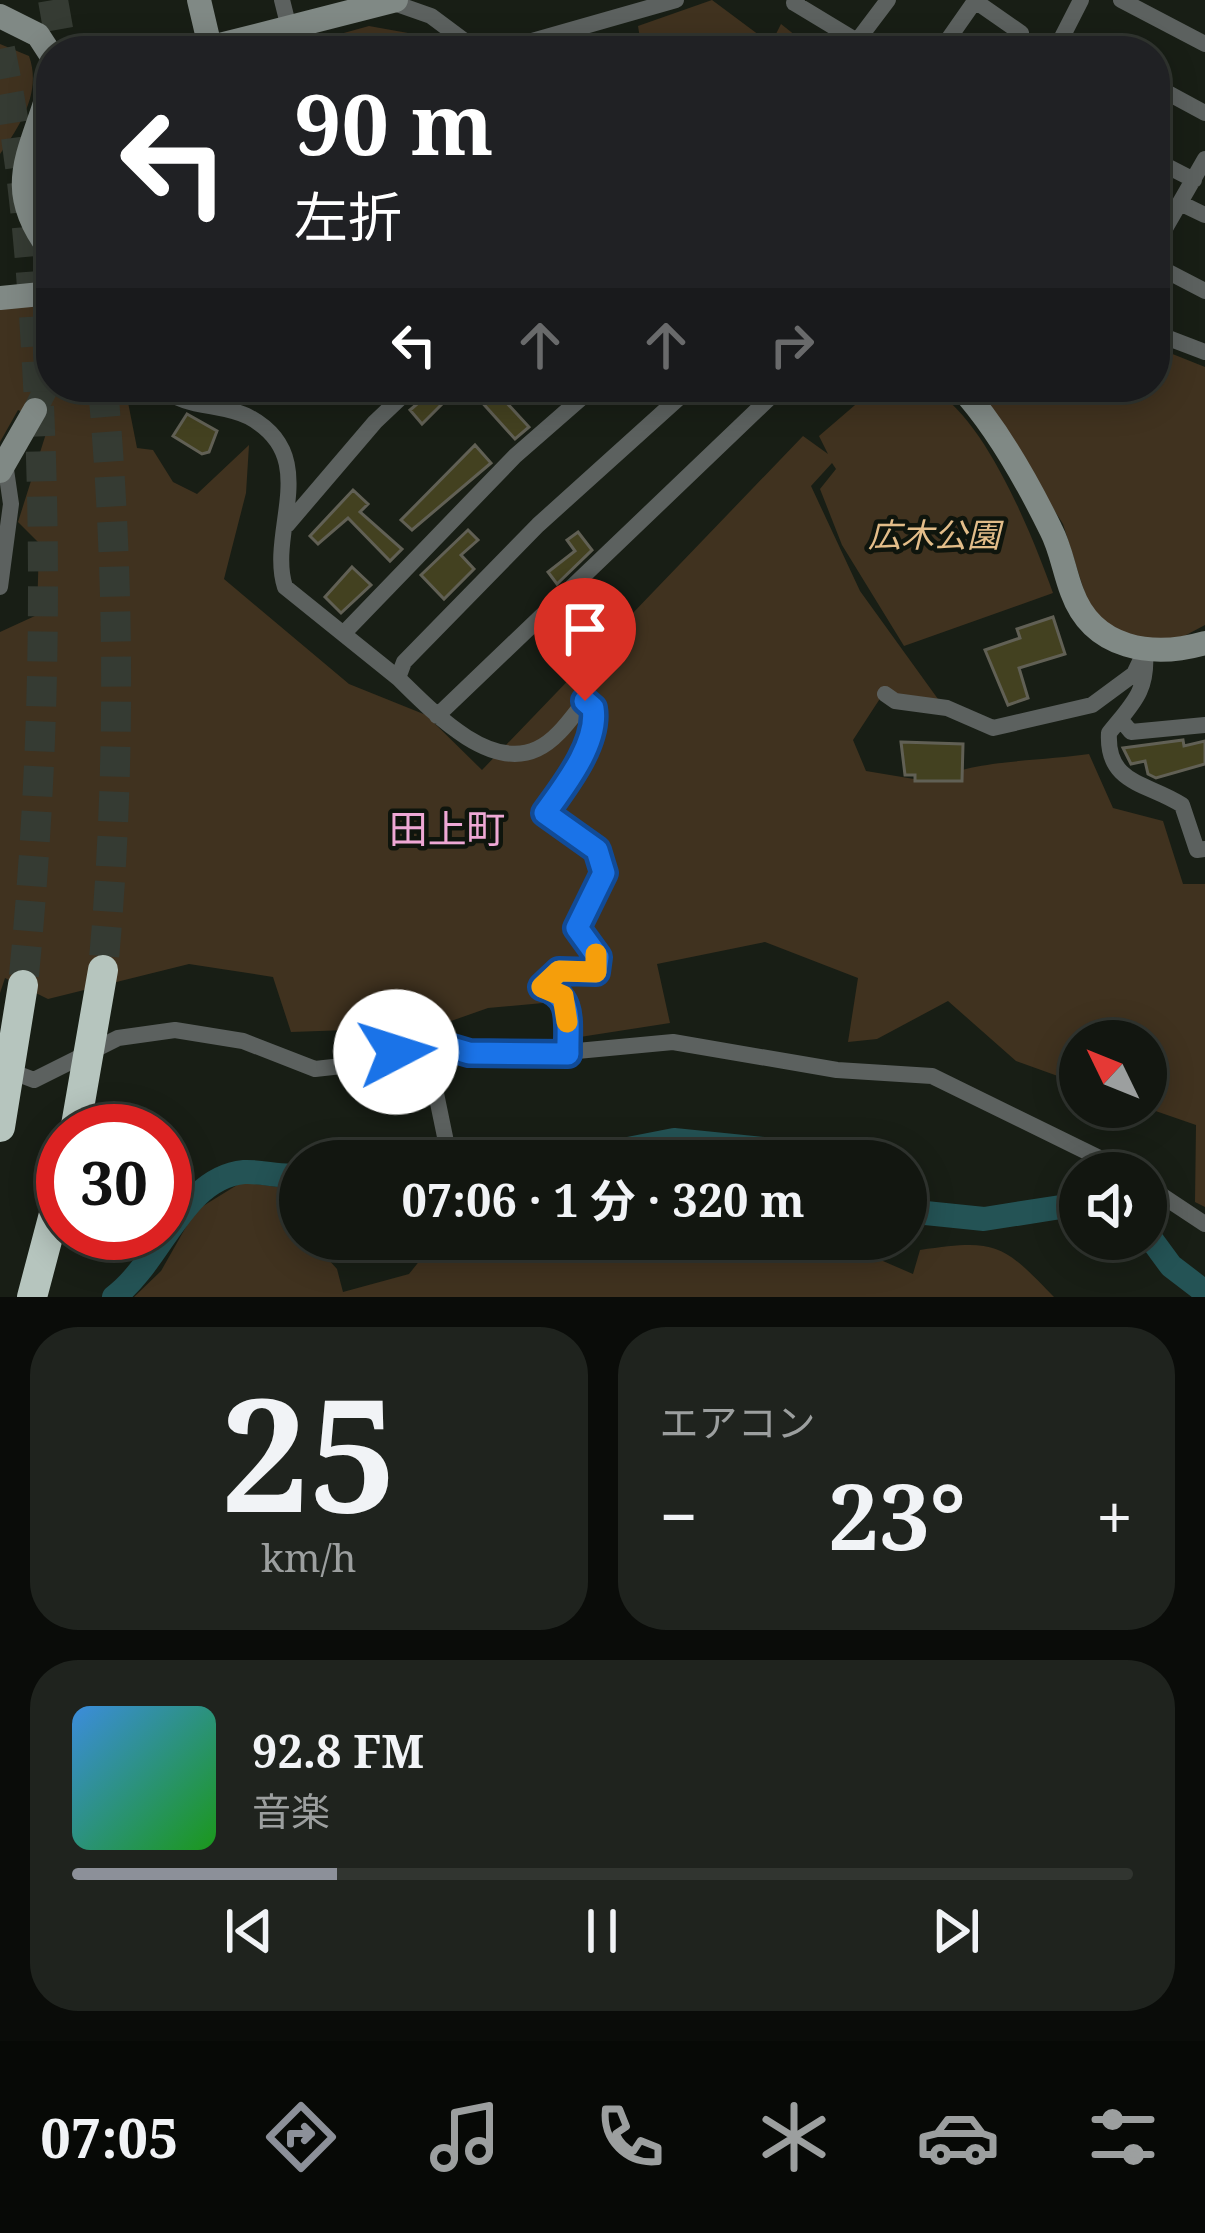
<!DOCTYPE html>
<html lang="ja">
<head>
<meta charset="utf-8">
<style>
	:root { --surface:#121610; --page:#1f231e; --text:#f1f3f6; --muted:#9c9f9f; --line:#313530; --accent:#8c9099 }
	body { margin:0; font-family:"Noto Serif","Noto Sans JP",serif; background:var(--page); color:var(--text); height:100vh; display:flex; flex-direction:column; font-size:45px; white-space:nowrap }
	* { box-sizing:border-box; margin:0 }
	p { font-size:39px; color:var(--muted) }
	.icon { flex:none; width:66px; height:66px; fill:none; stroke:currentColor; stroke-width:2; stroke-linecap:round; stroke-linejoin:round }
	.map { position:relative; height:1297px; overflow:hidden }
	.details { display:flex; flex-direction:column; gap:30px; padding:30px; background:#0a0c09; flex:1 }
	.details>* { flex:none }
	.top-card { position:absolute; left:36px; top:36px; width:1134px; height:366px; border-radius:48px; box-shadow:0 6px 30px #0003,0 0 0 3px var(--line); background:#202124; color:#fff; overflow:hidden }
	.needle { width:78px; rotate:313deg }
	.buttons { position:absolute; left:1059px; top:1020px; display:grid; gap:24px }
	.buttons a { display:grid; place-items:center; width:108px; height:108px; border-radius:50%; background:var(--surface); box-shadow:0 6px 30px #0003,0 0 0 3px var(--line); font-size:60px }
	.speed { position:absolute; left:36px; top:1104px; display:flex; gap:24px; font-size:60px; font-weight:700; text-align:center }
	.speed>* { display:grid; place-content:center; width:156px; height:156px; border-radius:50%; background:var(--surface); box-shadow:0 6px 30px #0003,0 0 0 3px var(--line); line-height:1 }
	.speed .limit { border:18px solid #d22; background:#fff; color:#111 }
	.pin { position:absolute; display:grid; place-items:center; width:102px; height:102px; color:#fff; margin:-123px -51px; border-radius:50% 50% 50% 0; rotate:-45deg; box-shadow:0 0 12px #0007 }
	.pin .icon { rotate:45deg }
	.me { position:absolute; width:132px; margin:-66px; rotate:85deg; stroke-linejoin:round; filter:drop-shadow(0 0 9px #0008) }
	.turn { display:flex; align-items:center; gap:42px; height:252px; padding:0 60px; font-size:54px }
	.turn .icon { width:156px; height:156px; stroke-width:2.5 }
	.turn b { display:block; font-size:84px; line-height:102px }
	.lanes { display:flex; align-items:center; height:114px; padding:0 60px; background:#0003; justify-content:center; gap:60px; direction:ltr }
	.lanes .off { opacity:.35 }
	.big { font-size:90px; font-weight:700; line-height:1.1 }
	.details .card { flex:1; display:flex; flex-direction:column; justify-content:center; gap:18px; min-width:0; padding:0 42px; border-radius:48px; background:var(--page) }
	.details .dial { align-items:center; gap:0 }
	.dial b { font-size:156px; line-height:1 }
	.song { display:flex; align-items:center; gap:36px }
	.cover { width:144px; height:144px; border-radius:18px; background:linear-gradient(135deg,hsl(210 70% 55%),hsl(120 70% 35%)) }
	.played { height:12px; border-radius:6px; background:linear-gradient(90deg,var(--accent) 25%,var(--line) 25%) }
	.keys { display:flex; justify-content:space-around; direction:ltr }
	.heat { display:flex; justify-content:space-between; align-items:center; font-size:66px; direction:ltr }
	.details .tiles { flex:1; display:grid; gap:30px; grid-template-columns:1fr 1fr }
	.card:last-child { grid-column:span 2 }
	.trip { position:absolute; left:279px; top:1140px; width:648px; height:120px; border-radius:60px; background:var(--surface); box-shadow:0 6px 30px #0003,0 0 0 3px var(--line); font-weight:700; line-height:120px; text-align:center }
	.tabs { display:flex; height:192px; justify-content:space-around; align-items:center; background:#070906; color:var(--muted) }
	.tabs .icon { width:84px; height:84px }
	.tabs .current { color:var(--accent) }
	.tabs b { font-size:54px; color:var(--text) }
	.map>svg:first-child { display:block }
	.green { fill:#40321f }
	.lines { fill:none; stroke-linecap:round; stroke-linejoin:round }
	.river { stroke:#245355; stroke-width:24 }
	.building { fill:#434120; stroke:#616055; stroke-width:3 }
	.secondary-tunnel { stroke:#353b33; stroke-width:24; stroke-dasharray:24 12; stroke-linecap:butt }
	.highway-tunnel { stroke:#353b33; stroke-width:30; stroke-dasharray:30 15; stroke-linecap:butt }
	.street { stroke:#5c615f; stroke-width:16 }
	.secondary { stroke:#808985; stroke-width:24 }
	.highway { stroke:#b6c5be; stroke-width:30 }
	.highway-bridge { stroke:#b6c5be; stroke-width:30 }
	.route-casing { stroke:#114b97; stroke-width:30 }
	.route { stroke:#1a73e8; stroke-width:21 }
	.slow { stroke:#f59e0b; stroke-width:21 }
	.labels { text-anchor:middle; stroke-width:9; stroke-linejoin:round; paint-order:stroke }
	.park-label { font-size:33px; font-style:italic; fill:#e3bd89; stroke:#0f150d }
	.quarter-label { font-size:39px; fill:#eea8d5; stroke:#0f150d }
</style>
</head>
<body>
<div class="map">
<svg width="1205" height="1297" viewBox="0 0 1205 1297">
	<rect width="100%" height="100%" fill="#181e15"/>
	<path class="green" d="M712,0L771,44L781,24L815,51H642L638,26Z
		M369,26L408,33L429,51H279Z
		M0,44L29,56C42,92 20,126 0,154Z
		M51,300V387H125L137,448L153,450L173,482L197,494L249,445L246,493L224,579L349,684L426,715L482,770L803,436L828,454L819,436L876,387C893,387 919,382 933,390C986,419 1033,537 1053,593L904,646L842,545L820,489L836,469L832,463L811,486L860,591L943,706L881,697L853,740L866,771L932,782C966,760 1044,761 1089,754L1113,808L1163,821L1183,884H1205V1207L1195,1202L1196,1125L1144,1107L1146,1041H1080V1084L1016,1061L948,1001L877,1039L848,1042L858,978L765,942L657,964L670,1023L567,1039L554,1002L488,1008L434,1027L291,1032L273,977L189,964L48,999L5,978L0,993V632L37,615L39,543L18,522L49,424L18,410L0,442V307Z
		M1155,347L1205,367V625L1171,643L1121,634L1103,621L1088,603L1063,524L976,387H1155Z
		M242,1182L300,1190V1239H321L318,1248L337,1269L343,1292L409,1274L437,1239H495L510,1252L542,1239H832L913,1274L920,1250C996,1239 1002,1243 1054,1297H134L161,1271L195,1211Z"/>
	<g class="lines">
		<path class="river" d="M487,1161L587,1157L674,1140L763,1149L795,1161
			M906,1211L984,1219L1080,1204
			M1146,1232L1171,1266L1205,1292
			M114,1297C162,1261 182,1178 244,1172C263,1171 281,1178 300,1175"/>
	</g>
	<path class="building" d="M437,387H459L422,424L410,410Z
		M492,387L529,427L515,439L479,399Z
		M187,414L217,431L209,452L202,454L173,436Z
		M475,445L491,463L412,530L401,520Z
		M353,490L368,504L360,512L402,549L390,561L348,518L318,544L310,536Z
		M468,530L478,540L461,555L474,569L444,599L421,575Z
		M578,532L592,550L557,584L548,572L575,551L567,540Z
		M352,567L371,585L341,613L325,597Z
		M1053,617L1065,654L1019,668L1028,698L1008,705L985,650L1020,638L1017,629Z
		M1183,740L1184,746L1205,741V764L1156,778L1148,774L1145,761L1131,764L1123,748Z
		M901,742L963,744L962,781H915V775H905Z"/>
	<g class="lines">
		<path class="secondary-tunnel" d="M35,410L51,379"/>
		<path class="highway-tunnel" d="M53,0L62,51
			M0,49C24,160 32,271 38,384C48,585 43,785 23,985
			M103,387C120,581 121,777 103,970"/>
		<path class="street" d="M282,0L289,28
			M797,0L794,3L857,41L888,0
			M1121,0L1205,44
			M391,2L431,16L478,51
			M1062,37L1089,51
			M857,41L875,51
			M497,51L676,0
			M940,51L975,1L1021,33L993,51
			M1055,51L1081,0
			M1155,86L1205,113
			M1155,160L1194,180
			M1182,204L1205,215
			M1155,246L1205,159
			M1155,265L1205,291
			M1155,326L1163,336L1205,352
			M163,387C183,409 222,403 249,417C323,457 267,531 285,587L398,678L404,662L538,525L691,387
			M287,525L375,422L412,387
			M0,587L11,504L5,463
			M344,633L515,456L594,387
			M1145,652C1148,692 1132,704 1109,733C1106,785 1149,783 1182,805L1197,850L1205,849
			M398,678C429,708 488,772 537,749C557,740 572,717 585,701L593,708C599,742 563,788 545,813C562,838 599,835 604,873L577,928L599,957L596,972L559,971L541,987C574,995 567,1025 569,1054
			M885,694L895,701L947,708L993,728L1092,705L1134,674L1145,651
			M437,716L781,387
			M1121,720L1131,732L1205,725
			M425,1040L450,1161
			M2,1068L34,1080L118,1038L175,1030L243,1041L315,1069L351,1065L425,1040L469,1053L513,1057L673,1042L837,1070L932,1076L1130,1173
			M1146,1185L1205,1224"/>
		<path class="secondary" d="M199,0L211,51
			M0,16L38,35L51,55
			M212,47L396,0
			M51,83C33,151 0,186 51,251
			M0,298L51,293
			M960,387C997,427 1027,481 1051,530C1061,549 1064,571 1072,592C1093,650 1153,658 1205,643
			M0,471L35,410"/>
		<path class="highway" d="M32,1297L63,1180"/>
		<path class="highway-bridge" d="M0,1127L23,985
			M75,1131L103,970"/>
	</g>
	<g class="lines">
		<g class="route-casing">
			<path id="route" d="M396,1052L425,1040L469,1053L568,1054C567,1025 575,995 542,987L559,971L596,972L598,957L577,928L604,873L597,850L545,813C563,788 599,743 593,708L585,701"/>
		</g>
		<use href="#route" class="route"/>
		<path class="slow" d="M567,1022L563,996L542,987L559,971L596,972V954"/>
	</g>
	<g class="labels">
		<g class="park-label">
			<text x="934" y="547">広木公園</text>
		</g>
		<g class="quarter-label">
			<text x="447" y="843">田上町</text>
		</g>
	</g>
</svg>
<div class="buttons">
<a><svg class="needle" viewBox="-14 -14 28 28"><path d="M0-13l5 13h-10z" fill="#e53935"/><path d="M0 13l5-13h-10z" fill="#9c9f9f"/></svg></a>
<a><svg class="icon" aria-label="sound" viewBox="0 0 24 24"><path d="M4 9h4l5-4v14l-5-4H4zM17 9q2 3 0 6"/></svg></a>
</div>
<div class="speed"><div class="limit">30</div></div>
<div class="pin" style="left:585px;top:701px;background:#d93025"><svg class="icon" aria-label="arrive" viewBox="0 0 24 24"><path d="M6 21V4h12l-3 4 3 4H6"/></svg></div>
<svg class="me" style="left:396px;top:1052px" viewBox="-20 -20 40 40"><circle r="19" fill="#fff"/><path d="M0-13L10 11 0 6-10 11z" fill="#1a73e8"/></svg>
<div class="trip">07:06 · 1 分 · 320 m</div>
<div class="top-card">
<div class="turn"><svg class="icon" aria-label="left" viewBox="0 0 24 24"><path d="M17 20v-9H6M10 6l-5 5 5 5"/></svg><div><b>90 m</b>左折</div></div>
<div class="lanes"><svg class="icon" aria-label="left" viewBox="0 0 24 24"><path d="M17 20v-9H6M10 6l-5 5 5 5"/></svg><svg class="icon off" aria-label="ahead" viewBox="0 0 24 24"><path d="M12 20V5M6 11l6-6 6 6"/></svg><svg class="icon off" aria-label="ahead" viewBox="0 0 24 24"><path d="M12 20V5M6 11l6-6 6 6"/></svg><svg class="icon off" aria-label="right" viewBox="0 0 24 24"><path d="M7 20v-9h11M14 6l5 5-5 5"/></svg></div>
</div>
</div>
<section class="details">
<div class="tiles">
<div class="card dial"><b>25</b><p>km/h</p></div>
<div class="card"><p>エアコン</p>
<div class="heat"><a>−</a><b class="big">23°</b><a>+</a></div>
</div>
<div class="card">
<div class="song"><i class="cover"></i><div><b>92.8 FM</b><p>音楽</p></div></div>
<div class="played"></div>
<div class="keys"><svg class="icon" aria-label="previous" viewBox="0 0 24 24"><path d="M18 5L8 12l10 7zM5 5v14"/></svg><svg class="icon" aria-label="pause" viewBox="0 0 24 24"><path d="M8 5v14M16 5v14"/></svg><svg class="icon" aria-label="next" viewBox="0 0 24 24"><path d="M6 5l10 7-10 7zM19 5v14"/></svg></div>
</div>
</div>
</section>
<nav class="tabs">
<b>07:05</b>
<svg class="icon current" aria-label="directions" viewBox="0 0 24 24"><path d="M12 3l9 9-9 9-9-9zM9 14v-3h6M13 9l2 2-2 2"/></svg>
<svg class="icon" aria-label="music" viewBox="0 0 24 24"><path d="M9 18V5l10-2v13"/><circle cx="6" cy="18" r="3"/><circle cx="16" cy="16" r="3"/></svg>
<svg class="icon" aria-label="phone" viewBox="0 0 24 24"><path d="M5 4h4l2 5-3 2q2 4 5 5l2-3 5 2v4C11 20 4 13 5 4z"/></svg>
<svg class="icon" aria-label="climate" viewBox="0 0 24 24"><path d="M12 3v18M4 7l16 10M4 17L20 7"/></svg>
<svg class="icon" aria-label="car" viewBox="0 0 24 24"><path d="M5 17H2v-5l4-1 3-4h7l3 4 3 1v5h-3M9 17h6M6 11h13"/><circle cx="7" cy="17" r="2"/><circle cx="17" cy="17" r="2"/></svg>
<svg class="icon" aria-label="filters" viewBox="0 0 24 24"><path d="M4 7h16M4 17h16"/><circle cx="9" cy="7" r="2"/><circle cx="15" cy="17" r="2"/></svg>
</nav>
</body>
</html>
